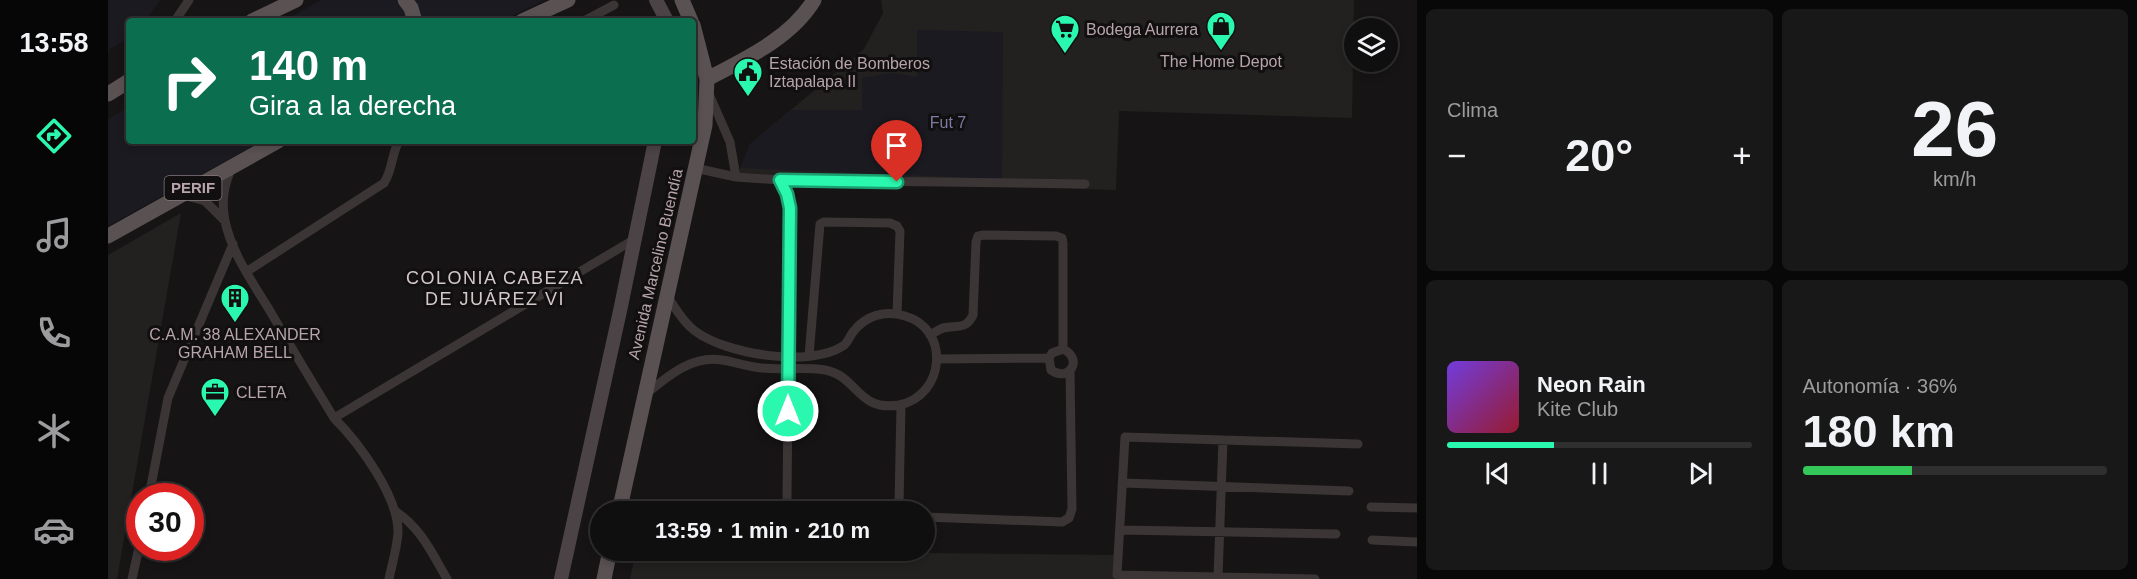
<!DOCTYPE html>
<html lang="es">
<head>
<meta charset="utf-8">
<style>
	:root { --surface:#100f0f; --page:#191818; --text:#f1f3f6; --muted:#9c9c9e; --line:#302f2f; --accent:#2af8ae }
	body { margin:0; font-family:Arial,sans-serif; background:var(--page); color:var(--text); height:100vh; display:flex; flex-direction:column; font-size:22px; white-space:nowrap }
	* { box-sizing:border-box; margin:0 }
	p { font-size:20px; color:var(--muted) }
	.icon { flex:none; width:33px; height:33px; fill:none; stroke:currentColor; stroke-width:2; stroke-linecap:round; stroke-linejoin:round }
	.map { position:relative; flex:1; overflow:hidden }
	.side { display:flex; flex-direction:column; gap:9px; padding:9px; background:#090808; width:720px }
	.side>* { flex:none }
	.hud { position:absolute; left:18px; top:18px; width:570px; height:126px; border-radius:6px; box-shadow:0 3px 9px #0003,0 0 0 2px var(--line); background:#0b6e4f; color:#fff; overflow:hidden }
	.fabs { position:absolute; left:1236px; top:18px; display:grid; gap:12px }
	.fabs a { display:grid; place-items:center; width:54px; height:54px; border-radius:50%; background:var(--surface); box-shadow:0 3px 9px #0003,0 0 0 2px var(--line); font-size:30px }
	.speed { position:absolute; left:18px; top:483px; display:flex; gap:12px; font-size:30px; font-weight:700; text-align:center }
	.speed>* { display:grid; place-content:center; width:78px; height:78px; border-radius:50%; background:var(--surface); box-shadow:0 3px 9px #0003,0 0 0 2px var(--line); line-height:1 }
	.speed .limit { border:9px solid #d22; background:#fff; color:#111 }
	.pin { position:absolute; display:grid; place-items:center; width:51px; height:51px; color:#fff; margin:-62px -26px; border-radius:50% 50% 50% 0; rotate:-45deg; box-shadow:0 0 6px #0007 }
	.pin .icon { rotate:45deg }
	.me { position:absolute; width:66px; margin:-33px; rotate:0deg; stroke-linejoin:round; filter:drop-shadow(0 0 4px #0008) }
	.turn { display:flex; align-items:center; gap:21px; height:126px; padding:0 24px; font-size:27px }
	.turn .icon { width:78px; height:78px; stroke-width:2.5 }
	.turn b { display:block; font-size:42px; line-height:51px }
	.big { font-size:45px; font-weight:800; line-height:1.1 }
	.side .widget { flex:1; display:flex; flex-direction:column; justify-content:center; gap:9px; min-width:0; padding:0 21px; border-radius:9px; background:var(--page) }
	.side .dial { align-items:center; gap:0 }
	.dial b { font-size:78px; line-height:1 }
	.song { display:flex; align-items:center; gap:18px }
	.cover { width:72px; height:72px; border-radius:9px; background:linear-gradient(135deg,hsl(260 70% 55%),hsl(350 70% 35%)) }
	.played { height:6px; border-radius:3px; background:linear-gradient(90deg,var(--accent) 35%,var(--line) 35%) }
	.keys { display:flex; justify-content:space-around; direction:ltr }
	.heat { display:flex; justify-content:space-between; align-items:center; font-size:33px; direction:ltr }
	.charge { height:9px; border-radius:4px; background:linear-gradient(90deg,#34c759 36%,var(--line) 0) }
	.side .tiles { flex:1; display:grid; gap:9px; grid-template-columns:repeat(2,1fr) }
	.trip { position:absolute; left:482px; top:501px; width:345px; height:60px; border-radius:30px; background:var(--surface); box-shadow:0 3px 9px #0003,0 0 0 2px var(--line); font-weight:800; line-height:60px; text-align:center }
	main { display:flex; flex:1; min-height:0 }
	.tab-bar { display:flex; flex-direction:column; width:108px; justify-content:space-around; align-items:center; background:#060606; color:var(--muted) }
	.tab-bar .icon { width:42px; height:42px }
	.tab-bar .selected { color:var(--accent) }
	.tab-bar b { font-size:27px; color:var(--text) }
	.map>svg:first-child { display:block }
	.built { fill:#232020 }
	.green { fill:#1b1a21 }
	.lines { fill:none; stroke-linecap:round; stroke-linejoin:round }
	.street { stroke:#3b3536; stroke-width:9 }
	.secondary { stroke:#4b4345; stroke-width:14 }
	.primary { stroke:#5a5153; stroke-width:15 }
	.route-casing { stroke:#1ba171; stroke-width:15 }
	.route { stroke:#2af8ae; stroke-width:10 }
	.labels { text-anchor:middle; stroke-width:6; stroke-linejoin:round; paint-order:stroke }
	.shield { fill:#110f0f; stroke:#85787c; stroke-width:1.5 }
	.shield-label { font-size:15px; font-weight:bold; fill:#b7a5ab }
	.poi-label { font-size:16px; fill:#b7a5ab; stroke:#110f0f; text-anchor:start }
	.park-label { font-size:16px; fill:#7d7ca3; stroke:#110f0f }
	.street-label { font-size:16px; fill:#b7a5ab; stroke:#110f0f }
	.neighbourhood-label { font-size:18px; letter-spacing:1.5px; fill:#d3c7ca; stroke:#110f0f }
</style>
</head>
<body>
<main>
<nav class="tab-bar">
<b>13:58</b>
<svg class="icon selected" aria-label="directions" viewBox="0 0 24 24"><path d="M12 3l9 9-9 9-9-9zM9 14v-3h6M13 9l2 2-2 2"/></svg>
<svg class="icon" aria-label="music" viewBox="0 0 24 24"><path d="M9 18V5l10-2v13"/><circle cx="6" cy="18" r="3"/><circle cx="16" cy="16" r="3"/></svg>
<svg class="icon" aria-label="phone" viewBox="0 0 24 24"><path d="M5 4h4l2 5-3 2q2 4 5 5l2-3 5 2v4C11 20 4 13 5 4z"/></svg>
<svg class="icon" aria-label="climate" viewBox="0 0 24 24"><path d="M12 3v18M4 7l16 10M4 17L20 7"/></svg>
<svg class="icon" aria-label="car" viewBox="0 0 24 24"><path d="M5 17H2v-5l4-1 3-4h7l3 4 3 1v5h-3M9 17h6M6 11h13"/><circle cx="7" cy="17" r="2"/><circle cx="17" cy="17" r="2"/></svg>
</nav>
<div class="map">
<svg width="1309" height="579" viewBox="0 0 1309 579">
	<rect width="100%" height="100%" fill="#161414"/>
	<path class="built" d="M773,0H1246L1244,118L1011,111L1008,190L631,180L632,168L642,144L756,49L775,13Z
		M73,213L9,579H0V255Z
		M528,551H619L1007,555L1006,579H522Z"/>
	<path class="green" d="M0,0H52L37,21H21V38L0,50Z
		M213,0H287L297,10L299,21H176Z
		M306,0H436L394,21H315L314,15Z
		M809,30L895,32L894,179L632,168L642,144L684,110H754V78L784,73L809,77Z
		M21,107V141H154L0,226V119Z"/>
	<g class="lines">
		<path class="street" d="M67,21L81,0
			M476,21L506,5
			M601,94L622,142L628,177
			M124,167C116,185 113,201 117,221C124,254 145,283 162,311C183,347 204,382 226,418C251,443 291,497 290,533C289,548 284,564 281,579
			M587,168L628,177L672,180L977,184
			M672,180L679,194L682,209L679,498
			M75,195L97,201L117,221
			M138,272L276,183C285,169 283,155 291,141
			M822,335C826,333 830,330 835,328C849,325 858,330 865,315L868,242L870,236L876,235L948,236L954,238L955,243V349
			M701,356L712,224L716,222L782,223L789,226L792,231L789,314
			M829,359L941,358L944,353L955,349C976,359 961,383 943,370L941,358
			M538,394C560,376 584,355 614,360C627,362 641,367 654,368C675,370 696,367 717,370C750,376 749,412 791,405C837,396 843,329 797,316C777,310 758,315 745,332C742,336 739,344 735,346C701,368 617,354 587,331C575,322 566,307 559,295
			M226,418L527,239
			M1115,440L1110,577L1207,579
			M1015,483L1241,491
			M41,496L60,398L125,244
			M1263,507L1309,508
			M287,511C313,528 324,553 339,579
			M793,512L791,505L793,405
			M816,517L954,522L961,518L964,509L962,371
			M1013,530L1228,534
			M1264,540L1309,542
			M24,579L32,543
			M1110,579V577L1009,575L1017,437L1250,444"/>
		<path class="secondary" d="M548,0L559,21
			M453,579L512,311L547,141"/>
		<path class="primary" d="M297,0L303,8L307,21
			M574,0L583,21
			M144,21L188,0
			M414,21L460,0
			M599,79C637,59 683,38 706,0
			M0,94L21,81
			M0,236L170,141
			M511,512L597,125L599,79L585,25
			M496,579L502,550"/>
	</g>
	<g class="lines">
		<g class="route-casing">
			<path id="route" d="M680,411L682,208L679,194L672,180L789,182"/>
		</g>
		<use href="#route" class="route"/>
	</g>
	<defs>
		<g id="shop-pin" transform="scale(1.5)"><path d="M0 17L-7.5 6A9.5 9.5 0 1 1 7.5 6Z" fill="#2af8ae" stroke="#110f0f"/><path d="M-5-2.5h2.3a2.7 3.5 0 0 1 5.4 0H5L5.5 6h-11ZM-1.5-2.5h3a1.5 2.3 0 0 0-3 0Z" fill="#111"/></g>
		<g id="supermarket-pin" transform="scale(1.5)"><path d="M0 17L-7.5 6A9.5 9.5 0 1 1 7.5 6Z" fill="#2af8ae" stroke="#110f0f"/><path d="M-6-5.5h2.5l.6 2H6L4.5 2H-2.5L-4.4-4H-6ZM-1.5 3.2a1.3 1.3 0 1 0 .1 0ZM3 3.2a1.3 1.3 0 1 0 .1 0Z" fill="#111"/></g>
		<g id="civic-pin" transform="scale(1.5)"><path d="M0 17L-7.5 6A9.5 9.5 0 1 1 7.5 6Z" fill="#2af8ae" stroke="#110f0f"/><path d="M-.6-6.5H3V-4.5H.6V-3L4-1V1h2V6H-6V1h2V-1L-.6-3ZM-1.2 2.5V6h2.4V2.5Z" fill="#111"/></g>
		<g id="building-pin" transform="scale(1.5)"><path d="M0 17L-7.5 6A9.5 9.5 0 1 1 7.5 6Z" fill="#2af8ae" stroke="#110f0f"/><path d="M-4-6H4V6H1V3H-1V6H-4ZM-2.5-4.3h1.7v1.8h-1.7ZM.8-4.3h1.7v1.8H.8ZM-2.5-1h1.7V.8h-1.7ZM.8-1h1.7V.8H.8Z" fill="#111"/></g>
		<g id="office-pin" transform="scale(1.5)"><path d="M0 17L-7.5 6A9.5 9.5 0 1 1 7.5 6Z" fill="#2af8ae" stroke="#110f0f"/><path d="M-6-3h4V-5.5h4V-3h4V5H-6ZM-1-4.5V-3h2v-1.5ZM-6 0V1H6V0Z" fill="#111"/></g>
	</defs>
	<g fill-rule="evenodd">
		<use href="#shop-pin" x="1113" y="26"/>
		<use href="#supermarket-pin" x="957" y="29"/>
		<use href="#civic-pin" x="640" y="72"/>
		<use href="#building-pin" x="127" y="298"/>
		<use href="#office-pin" x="107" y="392"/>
	</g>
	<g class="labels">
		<rect class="shield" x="56.5" y="176" width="57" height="24" rx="4.5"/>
		<g class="shield-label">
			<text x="85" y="193">PERIF</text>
		</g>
		<g class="poi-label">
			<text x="978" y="35">Bodega Aurrera</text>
			<text x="1113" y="67" text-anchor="middle">The Home Depot</text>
			<text x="661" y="69">Estación de Bomberos<tspan x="661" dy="18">Iztapalapa II</tspan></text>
			<text x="127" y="340" text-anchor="middle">C.A.M. 38 ALEXANDER<tspan x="127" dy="18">GRAHAM BELL</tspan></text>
			<text x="128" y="398">CLETA</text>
		</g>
		<g class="park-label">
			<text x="840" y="128">Fut 7</text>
		</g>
		<g class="street-label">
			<text transform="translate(547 264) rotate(-77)" y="6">Avenida Marcelino Buendía</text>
		</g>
		<g class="neighbourhood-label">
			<text x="387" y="284">COLONIA CABEZA<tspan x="387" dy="21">DE JUÁREZ VI</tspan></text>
		</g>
	</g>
</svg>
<div class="fabs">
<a><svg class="icon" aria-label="layers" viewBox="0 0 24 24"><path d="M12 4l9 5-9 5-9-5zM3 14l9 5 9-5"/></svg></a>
</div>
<div class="speed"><div class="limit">30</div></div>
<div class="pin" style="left:789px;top:182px;background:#d93025"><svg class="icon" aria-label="arrive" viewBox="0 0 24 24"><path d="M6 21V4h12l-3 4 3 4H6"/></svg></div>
<svg class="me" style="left:680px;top:411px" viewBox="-20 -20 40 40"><circle r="17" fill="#2af8ae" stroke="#fff" stroke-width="3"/><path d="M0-11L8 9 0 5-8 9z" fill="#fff"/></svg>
<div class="trip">13:59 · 1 min · 210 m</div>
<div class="hud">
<div class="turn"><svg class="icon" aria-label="right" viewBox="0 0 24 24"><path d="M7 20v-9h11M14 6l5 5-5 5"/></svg><div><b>140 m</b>Gira a la derecha</div></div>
</div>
</div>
<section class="side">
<div class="tiles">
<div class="widget"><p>Clima</p>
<div class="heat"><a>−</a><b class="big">20°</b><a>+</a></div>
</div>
<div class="widget dial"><b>26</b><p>km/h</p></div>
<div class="widget">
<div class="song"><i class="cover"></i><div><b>Neon Rain</b><p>Kite Club</p></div></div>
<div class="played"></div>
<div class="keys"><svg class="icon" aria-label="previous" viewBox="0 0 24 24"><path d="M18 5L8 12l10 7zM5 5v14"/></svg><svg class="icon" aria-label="pause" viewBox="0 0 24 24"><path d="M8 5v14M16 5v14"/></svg><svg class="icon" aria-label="next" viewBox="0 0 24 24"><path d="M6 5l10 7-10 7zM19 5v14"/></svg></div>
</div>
<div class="widget"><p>Autonomía · 36%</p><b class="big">180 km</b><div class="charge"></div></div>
</div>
</section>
</main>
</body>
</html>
